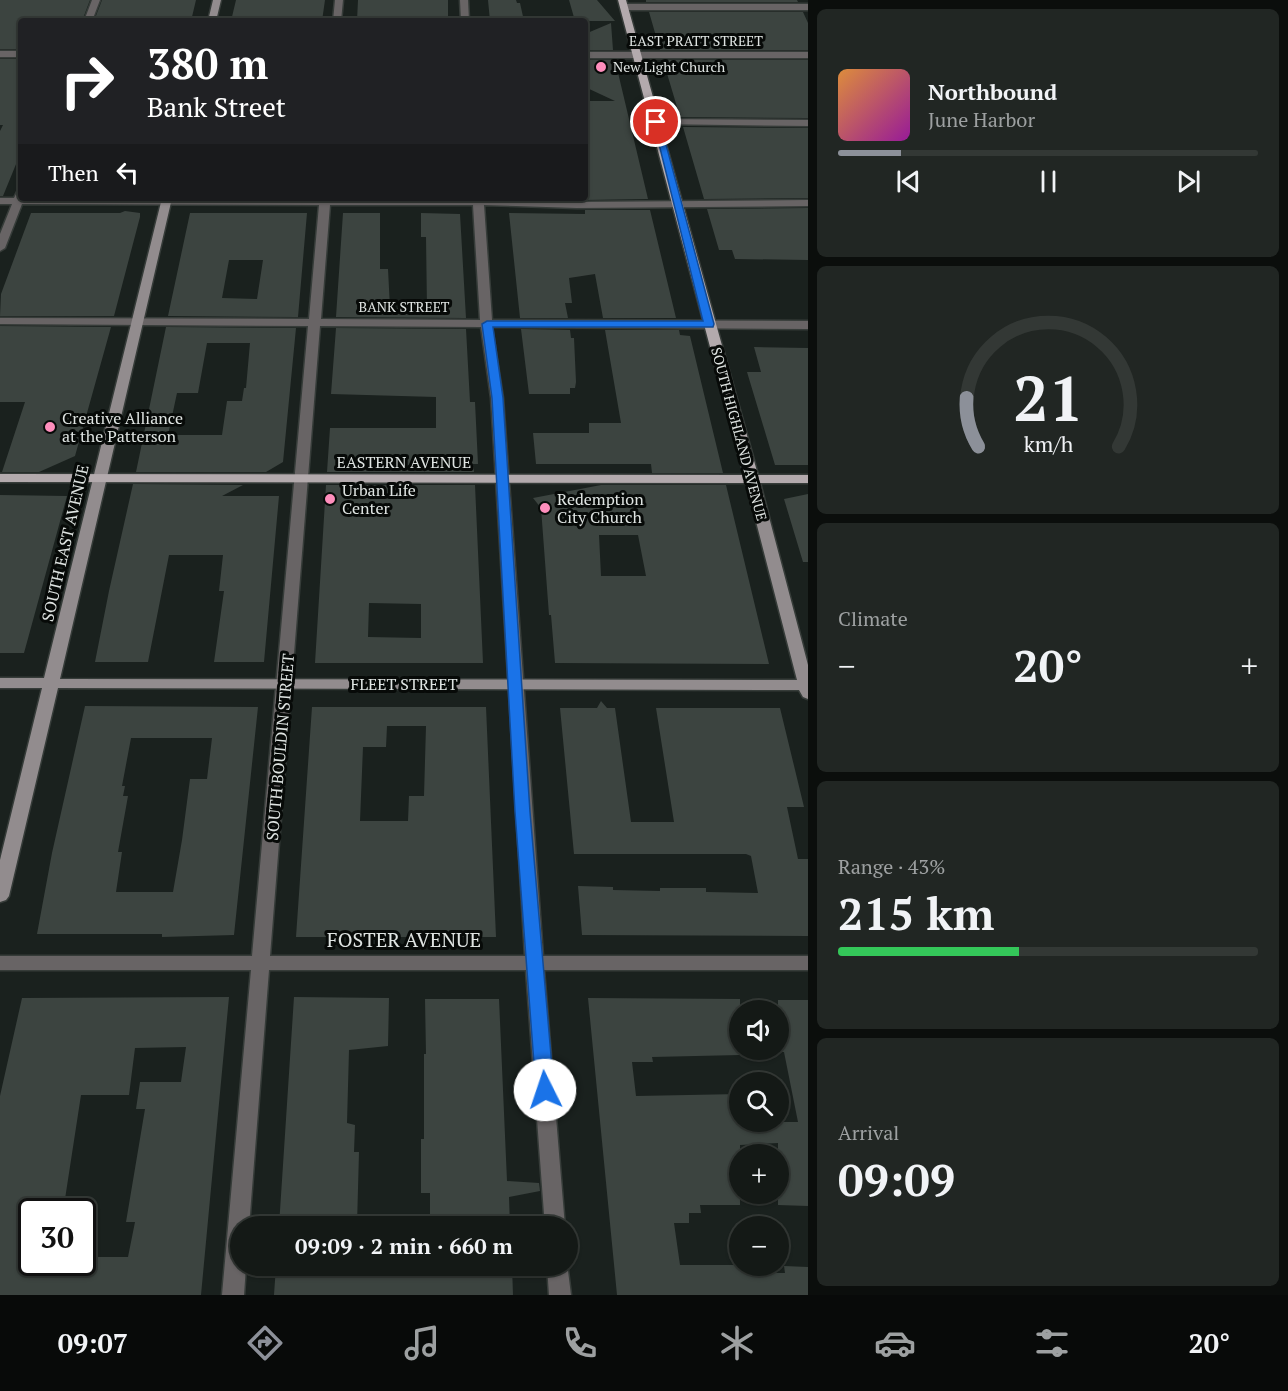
<!DOCTYPE html>
<html lang="en">
<head>
<meta charset="utf-8">
<style>
	:root { --surface:#141916; --page:#212623; --text:#f1f3f6; --muted:#9da0a1; --line:#333835; --accent:#8c9099 }
	body { margin:0; font-family:"PT Serif",serif; background:var(--page); color:var(--text); height:100vh; display:flex; flex-direction:column; font-size:22px; white-space:nowrap }
	* { box-sizing:border-box; margin:0 }
	p { font-size:20px; color:var(--muted) }
	.icon { flex:none; width:33px; height:33px; fill:none; stroke:currentColor; stroke-width:2; stroke-linecap:round; stroke-linejoin:round }
	.map { position:relative; flex:1; overflow:hidden }
	.panel { display:flex; flex-direction:column; gap:9px; padding:9px; background:#0b0e0c; width:480px }
	.panel>* { flex:none }
	.banner { position:absolute; left:18px; top:18px; width:570px; height:183px; border-radius:6px; box-shadow:0 2px 4px #0004,0 0 0 2px var(--line); background:#202124; color:#fff; overflow:hidden }
	.tools { position:absolute; left:729px; top:1000px; display:grid; gap:12px }
	.tools a { display:grid; place-items:center; width:60px; height:60px; border-radius:50%; background:var(--surface); box-shadow:0 2px 4px #0004,0 0 0 2px var(--line); font-size:30px }
	.speed { position:absolute; left:18px; top:1198px; display:flex; gap:12px; font-size:30px; font-weight:700; text-align:center }
	.speed>* { display:grid; place-content:center; width:78px; height:78px; border-radius:50%; background:var(--surface); box-shadow:0 2px 4px #0004,0 0 0 2px var(--line); line-height:1 }
	.speed .limit { border:3px solid #111; border-radius:9px; background:#fff; color:#111 }
	.pin { position:absolute; display:grid; place-items:center; width:51px; height:51px; color:#fff; margin:-26px; border:3px solid #fff; border-radius:50%; box-shadow:0 2px 6px #0007 }
	.me { position:absolute; width:66px; margin:-33px; rotate:356deg; stroke-linejoin:round; filter:drop-shadow(0 0 4px #0008) }
	.turn { display:flex; align-items:center; gap:21px; height:126px; padding:0 30px; font-size:27px }
	.turn .icon { width:78px; height:78px; stroke-width:2.5 }
	.turn b { display:block; font-size:42px; line-height:51px }
	.then { display:flex; align-items:center; height:57px; padding:0 30px; background:#0003; gap:12px; font-size:22px }
	.big { font-size:45px; font-weight:600; line-height:1.1 }
	.panel .card { flex:1; display:flex; flex-direction:column; justify-content:center; gap:9px; min-width:0; padding:0 21px; border-radius:9px; background:var(--page) }
	.panel .dial { align-items:center; gap:0 }
	.dial svg { height:156px; overflow:visible; fill:none; stroke:var(--line); stroke-width:7; stroke-linecap:round; text-anchor:middle }
	.dial text { fill:var(--text); stroke:none }
	.song { display:flex; align-items:center; gap:18px }
	.cover { width:72px; height:72px; border-radius:9px; background:linear-gradient(135deg,hsl(30 70% 55%),hsl(300 70% 35%)) }
	.played { height:6px; border-radius:3px; background:linear-gradient(90deg,var(--accent) 15%,var(--line) 15%) }
	.keys { display:flex; justify-content:space-around; direction:ltr }
	.heat { display:flex; justify-content:space-between; align-items:center; font-size:33px; direction:ltr }
	.charge { height:9px; border-radius:4px; background:linear-gradient(90deg,#34c759 43%,var(--line) 0) }
	.trip { position:absolute; left:230px; top:1216px; width:348px; height:60px; border-radius:30px; background:var(--surface); box-shadow:0 2px 4px #0004,0 0 0 2px var(--line); font-weight:600; line-height:60px; text-align:center }
	.dock { display:flex; height:96px; justify-content:space-around; align-items:center; background:#080a09; color:var(--muted) }
	.dock .icon { width:42px; height:42px }
	.dock .current { color:var(--accent) }
	.dock b { font-size:27px; color:var(--text) }
	main { display:flex; flex:1; min-height:0 }
	.map>svg:first-child { display:block }
	.building { fill:#3c4440; fill-rule:evenodd }
	.lines { fill:none; stroke-linecap:round; stroke-linejoin:round }
	.street-casing { stroke:#363c39; stroke-width:3 }
	.secondary-casing { stroke:#363c39; stroke-width:3 }
	.primary-casing { stroke:#363c39; stroke-width:3 }
	.street { fill:#686465; fill-rule:evenodd }
	.secondary { fill:#928c8e; fill-rule:evenodd }
	.primary { fill:#b3aaad; fill-rule:evenodd }
	.route { fill:#1a73e8; stroke:#114b97; stroke-width:1.5 }
	.poi-dot { fill:#fe8ebc; stroke:#070a08; stroke-width:2 }
	.labels { text-anchor:middle; stroke-width:6; stroke-linejoin:round; paint-order:stroke }
	.far-street-label { font-size:14px; fill:#dfe4e2; stroke:#070a08 }
	.far-poi-label { font-size:14px; fill:#dfe4e2; stroke:#070a08; text-anchor:start }
	.poi-label { font-size:16px; fill:#dfe4e2; stroke:#070a08; text-anchor:start }
	.street-label { font-size:16px; fill:#dfe4e2; stroke:#070a08 }
	.near-street-label { font-size:20px; fill:#dfe4e2; stroke:#070a08 }
</style>
</head>
<body>
<main>
<div class="map">
<svg width="808" height="1295" viewBox="0 0 808 1295">
	<rect width="100%" height="100%" fill="#1a211e"/>
	<path class="building" d="M0,0H90L82,21H21V49H0Z
		M102,0H196L191,21H94Z
		M236,0H325L322,21H231Z
		M358,0H448V21H357Z
		M488,0H516L517,3H520L524,21H490Z
		M569,0H597L615,21H575Z
		M646,0H797L798,2H646Z
		M649,12H803L808,23V50H660Z
		M611,23L613,50H585V34Z
		M0,59H21V152L3,196H0V131L3,125H0Z
		M585,60H615L648,199L585,200V101H615L585,87Z
		M663,60H808V118L680,117Z
		M683,127L808,128V198L704,199Z
		M808,208V260L735,259L732,250H719L707,209Z
		M585,210H650L676,318H603L595,274L569,278L572,303H565L568,318H520L509,213L585,214Z
		M125,211L140,213V217L114,316H0L1,294L31,213H120Z
		M190,213H307L298,317L168,316ZM229,260H263L257,299L222,298Z
		M343,213H380V269H388L390,308H427L426,237H421V213L460,214L466,318L336,317Z
		M0,326L111,327L75,456L39,472H2L25,402H0Z
		M166,327L296,328L283,462L266,472H136ZM207,343H250L246,388H244L242,401H227L222,435H168L177,393H198Z
		M336,328L466,329L470,402H475L478,464H473L474,472H327L330,428H436V397L331,394Z
		M521,329L570,330L571,338H574L576,382L575,388H570V394H529Z
		M605,330H679L680,335L690,336L723,473H652L651,464H536L533,433H589V423H621Z
		M754,347L808,348V465H775L747,372H761Z
		M133,484L243,485L222,496H279L264,662H214L224,591H219L223,555H169L148,662H95L109,591Z
		M326,485H475L483,663H315ZM369,603L421,604V638L368,637Z
		M601,485H726L769,664L555,663L551,615H549L541,508L533,498ZM599,535H638L646,576H601Z
		M808,494V562H803L784,499Z
		M0,495L67,496L24,653H0Z
		M601,701L607,708H615L631,822H674L656,708H780L804,807H787L798,859H808V936L582,935L578,886L613,887V890L660,891V888H706V892L758,893L751,856L746,854H574L560,708H597Z
		M85,706L258,707L234,935L162,937V934H37L52,853ZM131,738H212L207,779H190L182,840L173,892H116L122,852H118L128,796H123L125,786H122Z
		M312,707H486L496,937H296ZM387,726H426L424,796H409L408,821H360L363,747H386Z
		M229,997L201,1295H0V1096L22,998ZM186,1047L181,1082H140L136,1109H145L126,1222H135L128,1257H89L88,1263H32V1212H63L81,1095H129L135,1048Z
		M294,997L389,998L388,1046L349,1050L347,1123L355,1125L354,1152H359L357,1225L279,1226Z
		M588,998L740,999V1055L652,1057L653,1062H632L636,1096L740,1094V1122H798L784,1052H778V1000H808V1206L778,1205V1143L740,1145V1205H700L701,1213H689V1223H674L680,1265H740L748,1266L750,1273H785L784,1266L808,1267V1295H617Z
		M425,999H499L507,1181L539,1183L540,1191L509,1197L510,1227H477V1223H430V1193H421V1139H424V1054H426Z
		M276,1266H512L513,1295H274Z"/>
	<g class="lines">
		<g class="street-casing">
			<path id="street" d="M92,0H100L92,21H84Z
				M335,0H343L341,21H333Z
				M460,0H468L469,21H461Z
				M808,4V10H624L620,7L624,4Z
				M0,51H21V57H0Z
				M585,52H808V58H585Z
				M656,119L808,120V126L653,124V120Z
				M21,191V198H483L577,202L808,200V206L577,208L484,205L492,320L808,321V329L492,327L503,398L543,956H808V970H544L565,1227H545L526,970H269L249,1227H240V1266H246L244,1295H222L251,970H0V956H252L308,326L0,324V318L309,319L319,205L22,204L5,248L0,251V234L12,204H0V198H14L17,192ZM330,205H473L480,320L321,319ZM320,326L481,327L491,398L525,956H270Z
				M567,1263L571,1295H549L547,1266H567Z"/>
		</g>
		<g class="secondary-casing">
			<path id="secondary" d="M213,0H221L216,21H208Z
				M162,198H172L60,679L797,680L745,479L752,475L759,479L808,665V699L803,697L799,690L58,688L9,896L6,900L0,902V860L42,688H0V678H44Z"/>
		</g>
		<g class="primary-casing">
			<path id="primary" d="M618,0H626L758,475H808V483L0,482V474L744,475Z"/>
		</g>
		<use href="#street" class="street"/>
		<use href="#secondary" class="secondary"/>
		<use href="#primary" class="primary"/>
	</g>
	<path class="route" d="M653,120L660,122L714,324L713,327H493L503,398L530,812L554,1090L552,1095L545,1097L539,1095L536,1090L515,812L492,398L482,324L487,321H703Z"/>
	<g class="poi-dot">
		<circle cx="601" cy="67" r="6"/>
		<circle cx="50" cy="427" r="6"/>
		<circle cx="330" cy="499" r="6"/>
		<circle cx="545" cy="508" r="6"/>
	</g>
	<g class="labels">
		<g class="far-street-label">
			<text x="696" y="46">EAST PRATT STREET</text>
			<text x="404" y="312">BANK STREET</text>
			<text transform="translate(739 434) rotate(75)" y="5">SOUTH HIGHLAND AVENUE</text>
		</g>
		<g class="far-poi-label">
			<text x="613" y="72">New Light Church</text>
		</g>
		<g class="poi-label">
			<text x="62" y="424">Creative Alliance<tspan x="62" dy="18">at the Patterson</tspan></text>
			<text x="342" y="496">Urban Life<tspan x="342" dy="18">Center</tspan></text>
			<text x="557" y="505">Redemption<tspan x="557" dy="18">City Church</tspan></text>
		</g>
		<g class="street-label">
			<text x="404" y="468">EASTERN AVENUE</text>
			<text transform="translate(65 543) rotate(-77)" y="6">SOUTH EAST AVENUE</text>
			<text x="404" y="690">FLEET STREET</text>
			<text transform="translate(280 747) rotate(-85)" y="6">SOUTH BOULDIN STREET</text>
		</g>
		<g class="near-street-label">
			<text x="404" y="947">FOSTER AVENUE</text>
		</g>
	</g>
</svg>
<div class="tools">
<a><svg class="icon" aria-label="sound" viewBox="0 0 24 24"><path d="M4 9h4l5-4v14l-5-4H4zM17 9q2 3 0 6"/></svg></a>
<a><svg class="icon" aria-label="search" viewBox="0 0 24 24"><circle cx="10" cy="10" r="6"/><path d="M15 15l6 6"/></svg></a>
<a>+</a>
<a>−</a>
</div>
<div class="speed"><div class="limit">30</div></div>
<div class="pin" style="left:656px;top:122px;background:#d93025"><svg class="icon" aria-label="arrive" viewBox="0 0 24 24"><path d="M6 21V4h12l-3 4 3 4H6"/></svg></div>
<svg class="me" style="left:545px;top:1090px" viewBox="-20 -20 40 40"><circle r="19" fill="#fff"/><path d="M0-13L10 11 0 6-10 11z" fill="#1a73e8"/></svg>
<div class="trip">09:09 · 2 min · 660 m</div>
<div class="banner">
<div class="turn"><svg class="icon" aria-label="right" viewBox="0 0 24 24"><path d="M7 20v-9h11M14 6l5 5-5 5"/></svg><div><b>380 m</b>Bank Street</div></div>
<div class="then">Then<svg class="icon" aria-label="left" viewBox="0 0 24 24"><path d="M17 20v-9H6M10 6l-5 5 5 5"/></svg></div>
</div>
</div>
<section class="panel">
<div class="card">
<div class="song"><i class="cover"></i><div><b>Northbound</b><p>June Harbor</p></div></div>
<div class="played"></div>
<div class="keys"><svg class="icon" aria-label="previous" viewBox="0 0 24 24"><path d="M18 5L8 12l10 7zM5 5v14"/></svg><svg class="icon" aria-label="pause" viewBox="0 0 24 24"><path d="M8 5v14M16 5v14"/></svg><svg class="icon" aria-label="next" viewBox="0 0 24 24"><path d="M6 5l10 7-10 7zM19 5v14"/></svg></div>
</div>
<div class="card dial"><svg viewBox="0 0 100 80">
<path d="M14 69A42 42 0 1 1 86 69"/>
<path d="M14 69A42 42 0 0 1 8 44" stroke="#8c9099"/>
<text x="50" y="56" font-size="32" font-weight="700">21</text>
<text x="50" y="72" font-size="11">km/h</text>
</svg></div>
<div class="card"><p>Climate</p>
<div class="heat"><a>−</a><b class="big">20°</b><a>+</a></div>
</div>
<div class="card"><p>Range · 43%</p><b class="big">215 km</b><div class="charge"></div></div>
<div class="card"><p>Arrival</p><b class="big">09:09</b></div>
</section>
</main>
<nav class="dock">
<b>09:07</b>
<svg class="icon current" aria-label="directions" viewBox="0 0 24 24"><path d="M12 3l9 9-9 9-9-9zM9 14v-3h6M13 9l2 2-2 2"/></svg>
<svg class="icon" aria-label="music" viewBox="0 0 24 24"><path d="M9 18V5l10-2v13"/><circle cx="6" cy="18" r="3"/><circle cx="16" cy="16" r="3"/></svg>
<svg class="icon" aria-label="phone" viewBox="0 0 24 24"><path d="M5 4h4l2 5-3 2q2 4 5 5l2-3 5 2v4C11 20 4 13 5 4z"/></svg>
<svg class="icon" aria-label="climate" viewBox="0 0 24 24"><path d="M12 3v18M4 7l16 10M4 17L20 7"/></svg>
<svg class="icon" aria-label="car" viewBox="0 0 24 24"><path d="M5 17H2v-5l4-1 3-4h7l3 4 3 1v5h-3M9 17h6M6 11h13"/><circle cx="7" cy="17" r="2"/><circle cx="17" cy="17" r="2"/></svg>
<svg class="icon" aria-label="filters" viewBox="0 0 24 24"><path d="M4 7h16M4 17h16"/><circle cx="9" cy="7" r="2"/><circle cx="15" cy="17" r="2"/></svg>
<b>20°</b>
</nav>
</body>
</html>
